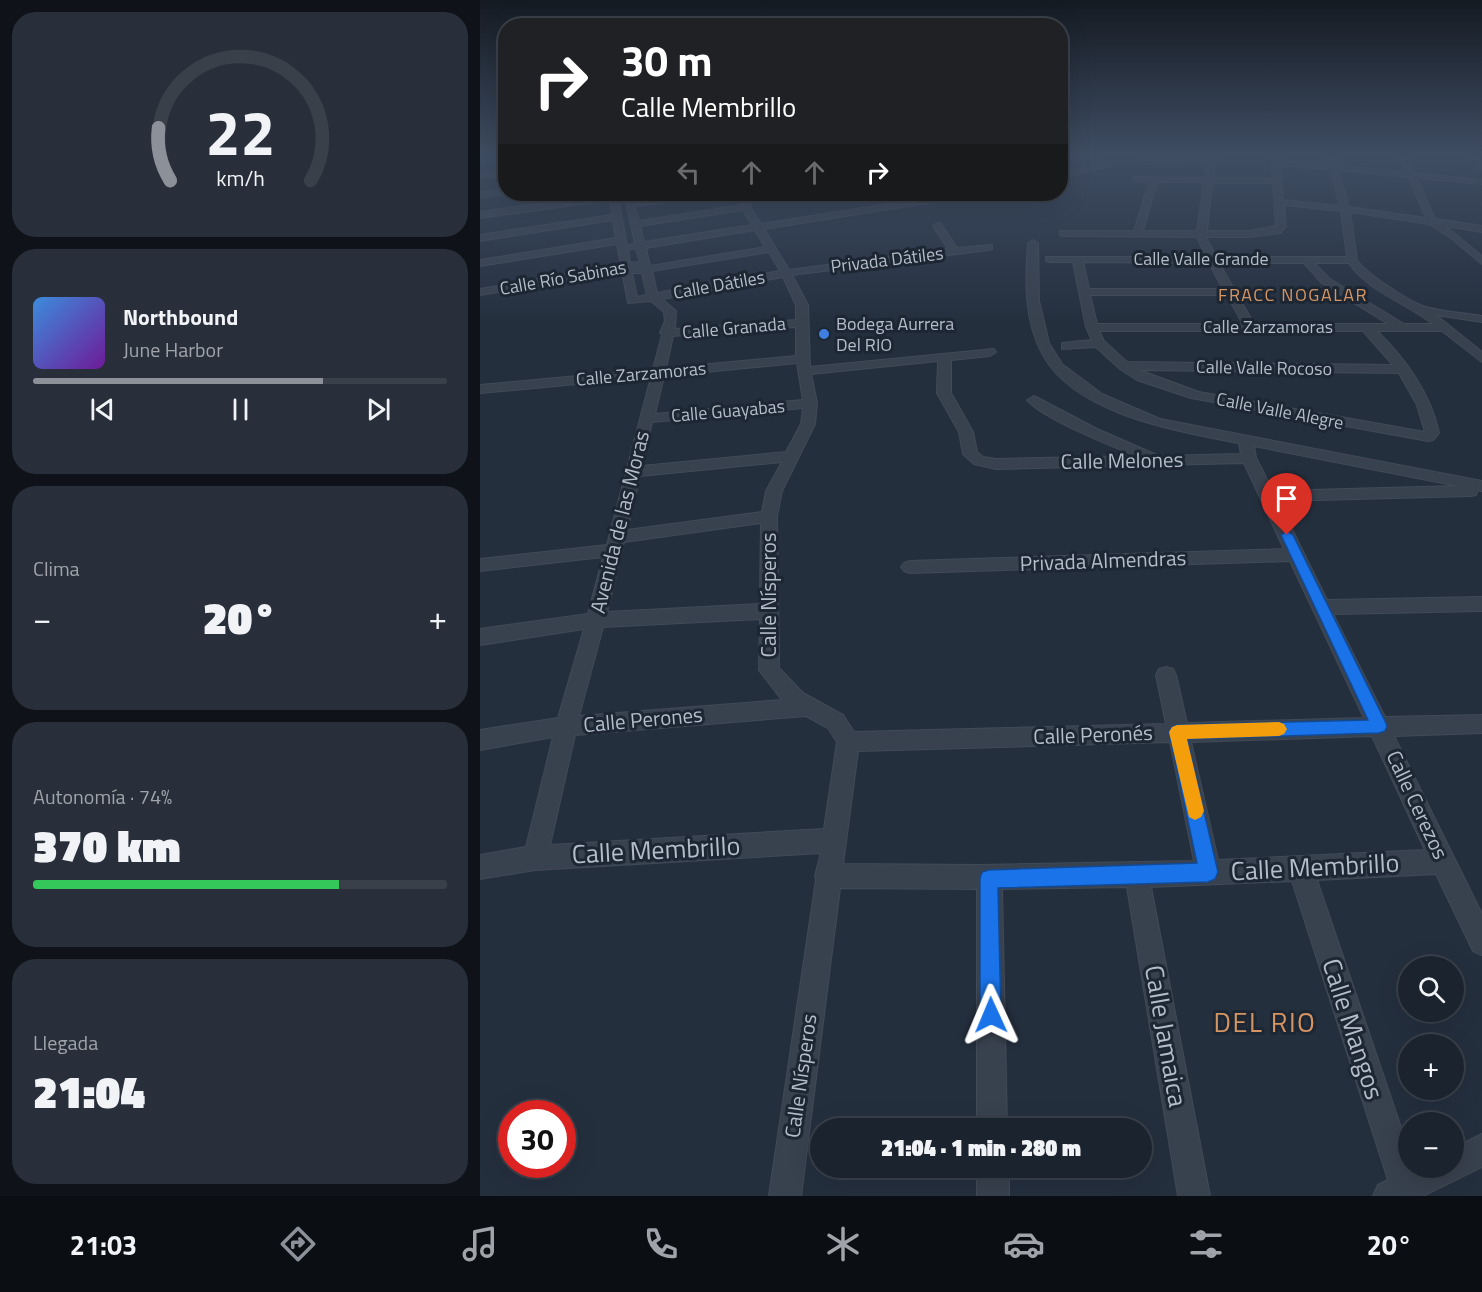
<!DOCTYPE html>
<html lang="es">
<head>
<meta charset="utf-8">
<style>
	:root { --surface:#1b232e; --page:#282f3a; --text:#f1f3f6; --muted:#a0a4aa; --line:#39404a; --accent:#8c9099 }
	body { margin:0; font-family:"Titillium Web",sans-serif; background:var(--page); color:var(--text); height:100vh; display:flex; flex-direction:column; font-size:22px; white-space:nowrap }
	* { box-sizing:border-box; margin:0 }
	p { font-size:20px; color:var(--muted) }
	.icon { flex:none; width:33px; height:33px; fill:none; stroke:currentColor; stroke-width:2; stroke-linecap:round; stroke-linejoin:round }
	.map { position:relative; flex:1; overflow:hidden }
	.side { display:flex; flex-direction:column; gap:12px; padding:12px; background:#0f1319; width:480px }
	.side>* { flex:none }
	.banner { position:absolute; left:18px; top:18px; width:570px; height:183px; border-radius:24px; box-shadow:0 6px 24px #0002,0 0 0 2px var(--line); background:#202124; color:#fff; overflow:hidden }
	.buttons { position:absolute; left:918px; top:956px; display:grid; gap:12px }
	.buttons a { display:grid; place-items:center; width:66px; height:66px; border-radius:50%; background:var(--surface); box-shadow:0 6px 24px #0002,0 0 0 2px var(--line); font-size:30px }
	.speed { position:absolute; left:18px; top:1100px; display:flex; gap:12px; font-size:30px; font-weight:700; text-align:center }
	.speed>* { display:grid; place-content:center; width:78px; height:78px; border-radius:50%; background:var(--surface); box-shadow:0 6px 24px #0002,0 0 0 2px var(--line); line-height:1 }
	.speed .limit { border:9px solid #d22; background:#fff; color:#111 }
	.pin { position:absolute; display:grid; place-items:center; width:51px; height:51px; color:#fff; margin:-62px -26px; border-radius:50% 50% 50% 0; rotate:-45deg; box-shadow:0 0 6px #0007 }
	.pin .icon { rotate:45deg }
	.me { position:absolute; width:66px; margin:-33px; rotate:359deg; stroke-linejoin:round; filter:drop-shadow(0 0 4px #0008) }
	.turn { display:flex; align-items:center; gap:21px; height:126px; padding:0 24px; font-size:27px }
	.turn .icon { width:78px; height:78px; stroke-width:2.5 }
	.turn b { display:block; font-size:42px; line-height:51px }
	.lanes { display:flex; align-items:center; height:57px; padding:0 24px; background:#0003; justify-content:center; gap:30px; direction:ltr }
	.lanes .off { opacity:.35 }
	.big { font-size:45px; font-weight:800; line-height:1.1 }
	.side .card { flex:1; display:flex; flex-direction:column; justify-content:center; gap:9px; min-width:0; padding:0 21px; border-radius:24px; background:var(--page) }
	.side .dial { align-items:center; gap:0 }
	.dial svg { height:156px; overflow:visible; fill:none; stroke:var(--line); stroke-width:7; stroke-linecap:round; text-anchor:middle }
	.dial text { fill:var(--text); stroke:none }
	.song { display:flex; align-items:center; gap:18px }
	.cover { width:72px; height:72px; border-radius:9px; background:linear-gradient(135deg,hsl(210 70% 55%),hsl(280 70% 35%)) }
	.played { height:6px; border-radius:3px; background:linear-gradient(90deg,var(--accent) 70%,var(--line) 70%) }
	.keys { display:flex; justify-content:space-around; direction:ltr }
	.heat { display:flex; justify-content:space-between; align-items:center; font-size:33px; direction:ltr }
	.charge { height:9px; border-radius:4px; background:linear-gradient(90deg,#34c759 74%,var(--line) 0) }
	.trip { position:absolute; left:330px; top:1118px; width:342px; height:60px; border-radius:30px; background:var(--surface); box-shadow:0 6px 24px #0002,0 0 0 2px var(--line); font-weight:800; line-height:60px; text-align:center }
	.tabs { display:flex; height:96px; justify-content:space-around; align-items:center; background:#0b0e12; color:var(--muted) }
	.tabs .icon { width:42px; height:42px }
	.tabs .current { color:var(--accent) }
	.tabs b { font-size:27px; color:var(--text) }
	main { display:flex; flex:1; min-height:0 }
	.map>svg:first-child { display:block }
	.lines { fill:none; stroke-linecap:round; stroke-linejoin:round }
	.minor-casing { stroke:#414a57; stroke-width:2 }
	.minor { fill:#38414e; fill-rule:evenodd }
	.route { fill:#1a73e8; stroke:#114b97; stroke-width:1.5 }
	.slow { fill:#f59e0b }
	.shop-dot { fill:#3f7fe0; stroke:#1d2633; stroke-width:2 }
	.labels { text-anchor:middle; stroke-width:6; stroke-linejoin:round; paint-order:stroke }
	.far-street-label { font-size:18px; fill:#b4bcc9; stroke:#1d2633 }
	.far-neighbourhood-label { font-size:18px; letter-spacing:1.5px; fill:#d59563; stroke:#1d2633 }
	.far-poi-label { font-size:18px; fill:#b4bcc9; stroke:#1d2633; text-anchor:start }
	.street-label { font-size:21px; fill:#b4bcc9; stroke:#1d2633 }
	.near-street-label { font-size:26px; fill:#b4bcc9; stroke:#1d2633 }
	.near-neighbourhood-label { font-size:27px; letter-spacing:1.5px; fill:#d59563; stroke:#1d2633 }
</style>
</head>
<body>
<main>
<section class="side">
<div class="card dial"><svg viewBox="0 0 100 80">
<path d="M14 69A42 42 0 1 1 86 69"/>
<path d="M14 69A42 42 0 0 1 8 42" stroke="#8c9099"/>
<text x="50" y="56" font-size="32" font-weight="700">22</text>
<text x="50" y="72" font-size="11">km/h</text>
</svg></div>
<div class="card">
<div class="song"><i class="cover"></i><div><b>Northbound</b><p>June Harbor</p></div></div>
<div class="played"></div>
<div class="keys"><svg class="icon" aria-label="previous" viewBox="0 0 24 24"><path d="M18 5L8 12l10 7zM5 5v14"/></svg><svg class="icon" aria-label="pause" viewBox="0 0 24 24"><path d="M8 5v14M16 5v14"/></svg><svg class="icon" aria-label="next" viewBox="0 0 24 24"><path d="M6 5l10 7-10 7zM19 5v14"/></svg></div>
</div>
<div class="card"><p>Clima</p>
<div class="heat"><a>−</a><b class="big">20°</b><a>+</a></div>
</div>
<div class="card"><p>Autonomía · 74%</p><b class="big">370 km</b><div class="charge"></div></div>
<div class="card"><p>Llegada</p><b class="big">21:04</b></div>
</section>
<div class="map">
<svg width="1002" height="1196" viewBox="0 0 1002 1196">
	<rect width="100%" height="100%" fill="#242f3e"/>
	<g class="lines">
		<g class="minor-casing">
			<path id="minor" d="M611,155L630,166L580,178V173L619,165L604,158L580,161V157Z
				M728,155H736L733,178H793L791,155H799V160L849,165L846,155H854L857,166L927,172L919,155H927L935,173L1002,180V184L937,178L955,219L1002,226V232L965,226L1002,256V264L971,238L949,224L870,212L877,260C885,273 931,303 946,307C964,312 984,313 1002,316V322L956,315L1002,352V362L962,331H897C925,358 951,394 959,433L953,440L948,441L711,398L657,380L640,369L616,347L582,349V343L612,340L606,327L593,262H570L566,261V257H726L717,237L583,236L580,235V231H654L669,182L653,181V177L725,178L727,163L666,164L662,162L663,160L728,159ZM800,165L850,170L860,206L803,200ZM858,170L929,177L946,218L869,207ZM677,182H724L717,231H663ZM732,183H793L796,226L769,231H727ZM804,205L861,211L867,257H736L726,237H769L800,233L806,227ZM603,262L729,263L743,289H609ZM739,263H824L842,283L908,324H774ZM834,263H869C885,289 929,305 953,324H924L850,279ZM610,295H747L763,324H617ZM619,331H883L913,365L647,362L624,341ZM659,370L919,373L937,405L945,432L719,392Z
				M990,155H997L1002,163V171Z
				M26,171V175L0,178V174Z
				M26,189V194L0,198V192Z
				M129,194H152L154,201L209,194H228L224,197L155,206L159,221L262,205L265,194H273L270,207L281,224L472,194H489L485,197L284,229L309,270L468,249L453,226L458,223L461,224L477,248L512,245V249L509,250L312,275L328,305L330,367L514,349L516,352L510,356L471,360V393L493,432L497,452L503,457L516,459L657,456C631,446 564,419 547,400L554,396L617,429L679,456L761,454L759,443C698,431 596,415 563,355C544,322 545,280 548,243L553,240L558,243L559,301L569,343L582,364L622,394L680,419L1002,481V491L998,490L996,495L991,496L798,501L847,600L1002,597V611L853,614L905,717L1002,715V733L914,736L1002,914V955L993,951L956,874L837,880L928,1148V1167H974V1148L1002,1134V1167L943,1196H893L898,1185L908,1180L812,881L671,887L730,1196H698L647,887L522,889L527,1128H497V889L360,888L321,1196H289L336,880L335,876L341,853L55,870L0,879V855L46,847L73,737L0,750V730L78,718L104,629L0,645V629L108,614L123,557L0,571V559L127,545L171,377L0,393V385L173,369L182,335L180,333L185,321L184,312L171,301L148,303L142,271L0,295V289L141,265L137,244L0,266V260L136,238L133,220L0,241V235L132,215L130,200L0,218V212ZM145,197L155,243L147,246L138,198ZM263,210L272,225L164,242L160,226ZM275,230L285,247L170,266L166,248ZM148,249H156L160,262L150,263ZM289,252L300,271L177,293L172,271ZM152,273H162L167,295L157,297ZM303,277L316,305V320L195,329L196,311L182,299ZM316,327V356L186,368L193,336ZM458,361L457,393L479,432L483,454L494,464L516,469L764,463L804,549L430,561L424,563L421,567L424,571L430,573L810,561L884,718L707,723L696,675L693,669L686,667L679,669L676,675L686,724L374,732L363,715L323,693L299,668L297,516L302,491L335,424L337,403L331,374ZM317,363L323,400L175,414L184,376ZM323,408L321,424L306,452L162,466L172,422ZM774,446L978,486L793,491L776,458ZM302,462L286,491L282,512L147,530L160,476ZM281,523L280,604L127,612L144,542ZM280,619L279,670L302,700L99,716L123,627ZM326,716L348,728L357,742L344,829L70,845L95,735ZM892,736L945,850L738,860L711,742ZM690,742L714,861L501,865L363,864L378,751Z
				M497,1167H529V1196H497Z"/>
		</g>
		<use href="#minor" class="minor"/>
	</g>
	<linearGradient id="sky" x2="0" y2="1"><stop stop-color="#141a22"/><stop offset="0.48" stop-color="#3f4d63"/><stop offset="1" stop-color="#3f4d63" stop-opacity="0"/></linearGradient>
	<rect width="1002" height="323" fill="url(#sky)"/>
	<path class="route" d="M807,531L813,535L905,721L907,726L905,731L899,733L707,739L738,872L735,879L728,882L518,888L521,1015L518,1022L511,1025L503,1022L500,1015V879L502,872L509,870L717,863L689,732L692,727L697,725L888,720L801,535Z"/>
	<path class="slow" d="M799,722L804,724L807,729L804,734L799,736L707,739L724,811L721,817L715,820L709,817L689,732L692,727L697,725Z"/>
	<circle class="shop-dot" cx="344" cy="334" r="6"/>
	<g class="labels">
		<g class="far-street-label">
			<text x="721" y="265">Calle Valle Grande</text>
			<text transform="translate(407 260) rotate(-7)" y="6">Privada Dátiles</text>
			<text transform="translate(83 278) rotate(-10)" y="6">Calle Río Sabinas</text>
			<text transform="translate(239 285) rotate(-10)" y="6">Calle Dátiles</text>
			<text x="788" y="333">Calle Zarzamoras</text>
			<text transform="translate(254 328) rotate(-5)" y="6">Calle Granada</text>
			<text transform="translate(784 368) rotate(1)" y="6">Calle Valle Rocoso</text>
			<text transform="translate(161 374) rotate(-5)" y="6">Calle Zarzamoras</text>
			<text transform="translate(248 411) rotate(-5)" y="6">Calle Guayabas</text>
			<text transform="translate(800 411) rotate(11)" y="6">Calle Valle Alegre</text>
		</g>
		<g class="far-neighbourhood-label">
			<text x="813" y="301">FRACC NOGALAR</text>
		</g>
		<g class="far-poi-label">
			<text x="356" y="330">Bodega Aurrera<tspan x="356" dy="21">Del RIO</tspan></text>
		</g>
		<g class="street-label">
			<text transform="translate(642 461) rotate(-1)" y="7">Calle Melones</text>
			<text transform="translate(140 522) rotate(-76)" y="7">Avenida de las Moras</text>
			<text transform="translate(623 561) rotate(-2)" y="7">Privada Almendras</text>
			<text transform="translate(289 595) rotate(-90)" y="7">Calle Nísperos</text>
			<text transform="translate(163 720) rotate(-5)" y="7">Calle Perones</text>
			<text transform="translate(613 735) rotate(-2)" y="7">Calle Peronés</text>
			<text transform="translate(937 805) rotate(65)" y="7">Calle Cerezos</text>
			<text transform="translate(321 1076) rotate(-82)" y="7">Calle Nísperos</text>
		</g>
		<g class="near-street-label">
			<text transform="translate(176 850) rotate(-3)" y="9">Calle Membrillo</text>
			<text transform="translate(835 867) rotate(-3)" y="9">Calle Membrillo</text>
			<text transform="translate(873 1029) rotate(72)" y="9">Calle Mangos</text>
			<text transform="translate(686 1036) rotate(80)" y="9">Calle Jamaica</text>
		</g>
		<g class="near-neighbourhood-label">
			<text x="785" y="1032">DEL RIO</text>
		</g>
	</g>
</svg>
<div class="buttons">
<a><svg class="icon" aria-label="search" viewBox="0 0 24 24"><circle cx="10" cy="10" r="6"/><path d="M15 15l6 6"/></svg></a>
<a>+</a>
<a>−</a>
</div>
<div class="speed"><div class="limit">30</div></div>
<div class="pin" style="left:807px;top:535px;background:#d93025"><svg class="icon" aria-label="arrive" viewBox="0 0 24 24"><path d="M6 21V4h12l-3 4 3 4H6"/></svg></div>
<svg class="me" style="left:511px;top:1015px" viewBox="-20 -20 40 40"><path d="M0-17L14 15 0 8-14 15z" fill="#1a73e8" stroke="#fff" stroke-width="4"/></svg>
<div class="trip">21:04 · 1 min · 280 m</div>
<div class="banner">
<div class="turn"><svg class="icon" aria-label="right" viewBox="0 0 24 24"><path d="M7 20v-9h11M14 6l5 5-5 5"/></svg><div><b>30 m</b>Calle Membrillo</div></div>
<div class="lanes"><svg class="icon off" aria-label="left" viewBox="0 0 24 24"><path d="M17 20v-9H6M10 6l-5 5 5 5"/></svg><svg class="icon off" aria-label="ahead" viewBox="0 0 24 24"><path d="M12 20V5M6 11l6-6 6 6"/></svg><svg class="icon off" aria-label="ahead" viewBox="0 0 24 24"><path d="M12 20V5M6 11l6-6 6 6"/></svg><svg class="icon" aria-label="right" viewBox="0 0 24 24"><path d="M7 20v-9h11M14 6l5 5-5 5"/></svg></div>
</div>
</div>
</main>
<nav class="tabs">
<b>21:03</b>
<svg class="icon current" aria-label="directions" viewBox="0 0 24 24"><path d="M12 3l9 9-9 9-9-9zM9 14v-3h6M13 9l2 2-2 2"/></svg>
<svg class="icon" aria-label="music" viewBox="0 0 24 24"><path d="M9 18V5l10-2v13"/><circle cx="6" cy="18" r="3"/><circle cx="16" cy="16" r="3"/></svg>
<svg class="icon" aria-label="phone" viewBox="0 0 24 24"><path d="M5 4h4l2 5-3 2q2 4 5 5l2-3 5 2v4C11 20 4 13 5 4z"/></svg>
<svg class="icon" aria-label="climate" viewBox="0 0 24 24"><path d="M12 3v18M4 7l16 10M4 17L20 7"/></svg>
<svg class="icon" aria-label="car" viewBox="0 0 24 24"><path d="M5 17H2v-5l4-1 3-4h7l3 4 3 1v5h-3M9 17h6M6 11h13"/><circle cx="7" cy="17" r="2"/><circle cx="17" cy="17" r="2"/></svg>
<svg class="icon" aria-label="filters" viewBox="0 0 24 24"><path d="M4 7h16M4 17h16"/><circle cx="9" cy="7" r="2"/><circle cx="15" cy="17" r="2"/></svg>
<b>20°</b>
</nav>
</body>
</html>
